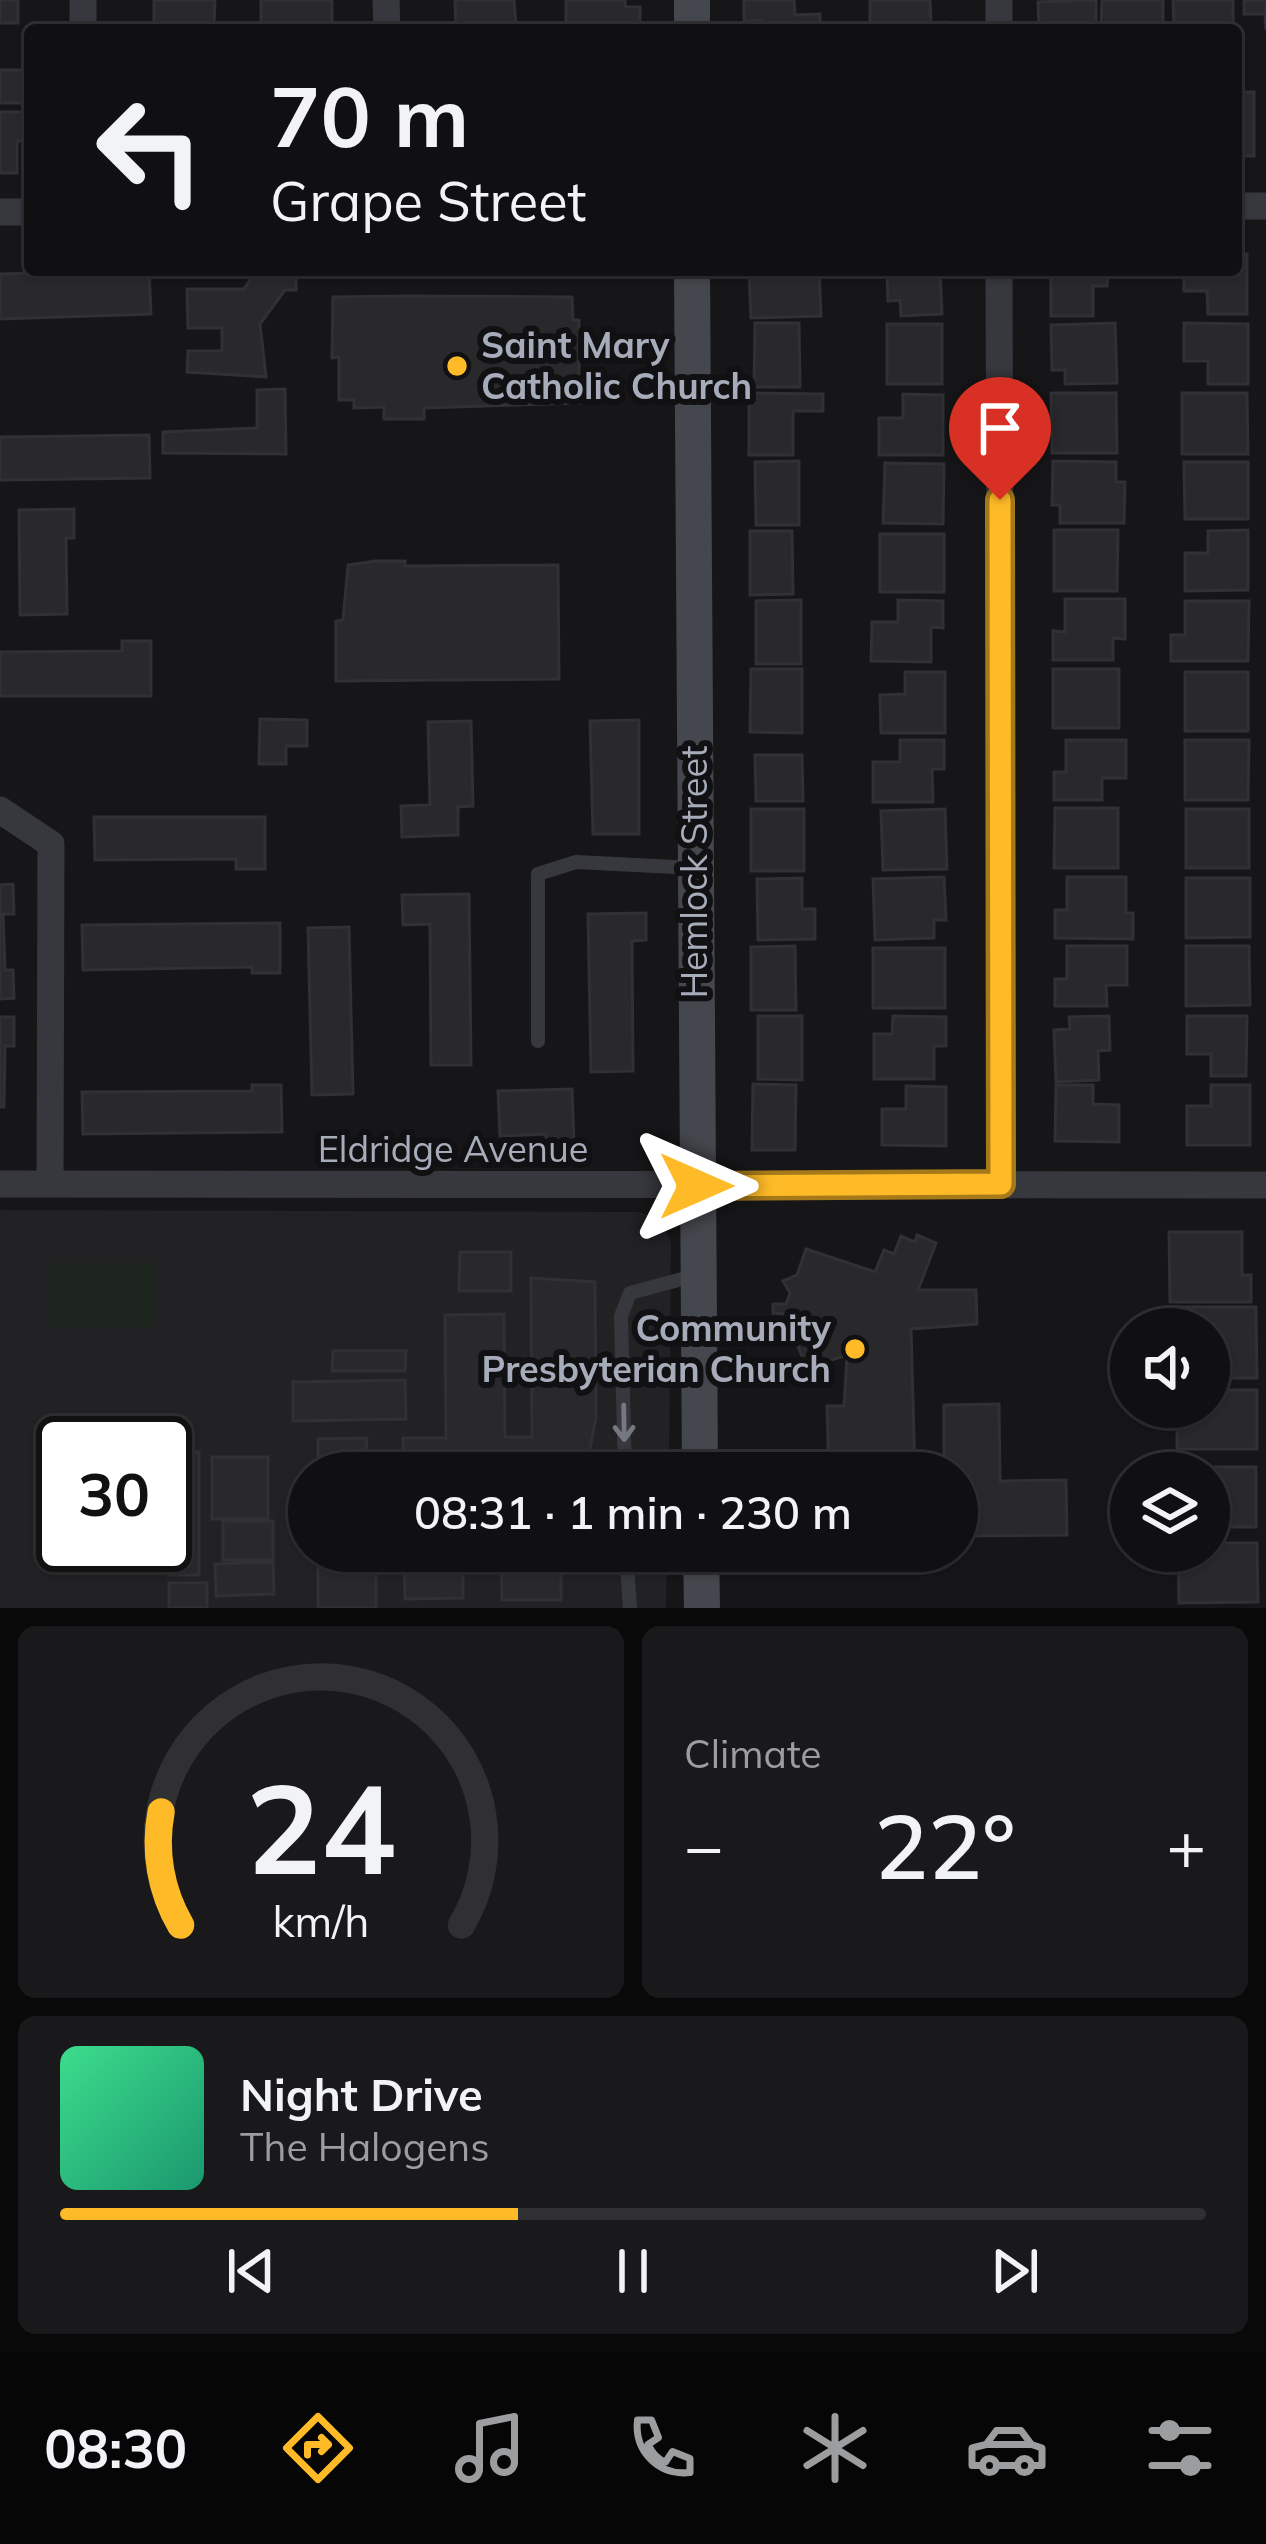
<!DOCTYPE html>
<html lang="en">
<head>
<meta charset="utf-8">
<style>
	:root { --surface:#101012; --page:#19191b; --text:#f1f3f6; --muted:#9c9d9f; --line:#303032; --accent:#ffbb27 }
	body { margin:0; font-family:Mulish,sans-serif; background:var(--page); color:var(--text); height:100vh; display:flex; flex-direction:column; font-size:45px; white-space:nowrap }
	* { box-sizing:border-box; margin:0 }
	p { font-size:39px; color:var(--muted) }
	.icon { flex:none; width:66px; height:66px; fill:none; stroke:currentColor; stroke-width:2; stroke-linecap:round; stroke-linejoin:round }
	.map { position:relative; height:1608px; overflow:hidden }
	.drawer { display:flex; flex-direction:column; gap:18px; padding:18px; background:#09090a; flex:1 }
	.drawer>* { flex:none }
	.banner { position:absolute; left:24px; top:24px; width:1218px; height:252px; border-radius:12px; box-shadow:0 3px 9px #0004,0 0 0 3px var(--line); background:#101012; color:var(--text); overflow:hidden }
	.controls { position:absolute; left:1110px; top:1308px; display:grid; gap:24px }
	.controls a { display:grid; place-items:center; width:120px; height:120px; border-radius:50%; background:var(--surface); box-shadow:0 3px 9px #0004,0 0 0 3px var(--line); font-size:60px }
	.speed { position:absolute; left:36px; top:1416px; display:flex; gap:24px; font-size:60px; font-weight:700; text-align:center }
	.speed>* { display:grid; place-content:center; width:156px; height:156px; border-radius:50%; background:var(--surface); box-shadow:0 3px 9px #0004,0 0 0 3px var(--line); line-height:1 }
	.speed .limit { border:6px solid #111; border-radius:18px; background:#fff; color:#111 }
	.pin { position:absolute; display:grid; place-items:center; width:102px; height:102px; color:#fff; margin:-123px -51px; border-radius:50% 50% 50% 0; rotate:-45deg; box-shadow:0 0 12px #0007 }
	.pin .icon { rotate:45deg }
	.me { position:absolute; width:132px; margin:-66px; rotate:90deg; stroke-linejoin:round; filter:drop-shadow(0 0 9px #0008) }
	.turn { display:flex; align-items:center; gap:42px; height:252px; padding:0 48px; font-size:54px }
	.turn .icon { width:156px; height:156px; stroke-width:2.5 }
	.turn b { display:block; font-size:84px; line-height:102px }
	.big { font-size:90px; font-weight:600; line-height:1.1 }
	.drawer .card { flex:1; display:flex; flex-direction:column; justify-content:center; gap:18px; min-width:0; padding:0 42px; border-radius:18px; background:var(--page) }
	.drawer .dial { align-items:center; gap:0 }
	.dial svg { height:312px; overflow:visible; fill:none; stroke:var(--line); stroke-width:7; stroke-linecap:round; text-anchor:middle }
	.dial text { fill:var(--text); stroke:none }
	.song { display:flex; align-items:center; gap:36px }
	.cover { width:144px; height:144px; border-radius:18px; background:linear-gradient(135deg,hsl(150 70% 55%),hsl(160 70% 35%)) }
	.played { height:12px; border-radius:6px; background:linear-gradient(90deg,var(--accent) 40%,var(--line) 40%) }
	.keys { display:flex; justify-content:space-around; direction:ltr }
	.heat { display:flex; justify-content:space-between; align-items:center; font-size:66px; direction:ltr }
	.drawer .tiles { flex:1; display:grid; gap:18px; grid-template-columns:1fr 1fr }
	.card:last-child { grid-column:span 2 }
	.trip { position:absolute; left:288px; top:1452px; width:690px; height:120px; border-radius:60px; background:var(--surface); box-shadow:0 3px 9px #0004,0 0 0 3px var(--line); font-weight:600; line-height:120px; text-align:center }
	.tab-bar { display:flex; height:192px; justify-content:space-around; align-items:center; background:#060607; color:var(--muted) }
	.tab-bar .icon { width:84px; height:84px }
	.tab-bar .current { color:var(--accent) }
	.tab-bar b { font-size:54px; color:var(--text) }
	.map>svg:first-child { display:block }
	.built { fill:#222225; fill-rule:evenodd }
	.green { fill:#1c241d }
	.building { fill:#29292c; stroke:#303035; stroke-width:3 }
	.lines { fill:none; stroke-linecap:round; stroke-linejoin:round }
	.lane { stroke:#37383e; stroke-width:14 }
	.street { stroke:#37383e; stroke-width:27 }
	.secondary { stroke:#45474e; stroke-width:36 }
	.oneway { stroke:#757882 }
	.route-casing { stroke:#a67a19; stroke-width:30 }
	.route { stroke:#ffbb27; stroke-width:21 }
	.poi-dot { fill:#ffbb27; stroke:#111113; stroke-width:4.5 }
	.labels { text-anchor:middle; stroke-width:12; stroke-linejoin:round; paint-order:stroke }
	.poi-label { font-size:36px; font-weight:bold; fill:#a7acba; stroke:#111113; text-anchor:start }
	.street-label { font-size:36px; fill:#a7acba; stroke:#111113 }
</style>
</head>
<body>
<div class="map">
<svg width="1266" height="1608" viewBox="0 0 1266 1608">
	<rect width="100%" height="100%" fill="#161618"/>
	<path class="built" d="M0,1210L639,1212L658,1218L671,1241L669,1473H309V1551H667L666,1608H0ZM63,1443H165V1545H63Z"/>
	<path class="green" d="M48,1263H156V1327L49,1328Z"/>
	<path class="building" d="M0,0H18V23H0Z
		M154,0H215L214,24H154Z
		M261,0H332V27L261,28Z
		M455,0H514L516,25L456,27Z
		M566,0H625V7H640V30H566Z
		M744,0H794L795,15L820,14V30H760V20L744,21Z
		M870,0H930L931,23L945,22V30H852L870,28Z
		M1096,0V30H1039L1038,2Z
		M1102,0H1163V30L1101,29Z
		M1173,0H1233V30H1174Z
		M1244,0H1266V30L1265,14H1244Z
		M0,70H30V103H0Z
		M1236,92H1254V156H1236Z
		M0,112H30V141H17V173H0Z
		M1236,254H1247V314H1208L1207,291H1184V270H1236Z
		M149,270L151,314L0,319V274Z
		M257,270H296V290H285L260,324L266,377L187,372L188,351H222V328H188L187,289H244Z
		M749,270H819L821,316L751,318Z
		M878,270H940L942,314L901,316L900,300L888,301L887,274Z
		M1051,270H1108L1107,286H1093V316H1051Z
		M410,296L572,297L573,320H579V403L424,408V419H384V407L354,408V400H339V357L332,358L333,297Z
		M755,323H799L800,387H754Z
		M1115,323L1117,383L1065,384V370H1052L1051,325Z
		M1184,323L1248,324V384H1208V361H1184Z
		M887,324H942V384H887Z
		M285,389L286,454L163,453V432L257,428V390Z
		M749,393L823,394V411H793V455H749Z
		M1051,393H1116L1117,453H1052Z
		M1182,393H1247L1248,454H1182Z
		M903,394L943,395V455H879V418H903Z
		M149,435L150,478L0,480V437Z
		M799,461V525H756L755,462Z
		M1053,461L1116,462V482H1125L1124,523H1060V505H1052Z
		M1184,462H1248V519H1185Z
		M885,463L944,464L943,524L883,523Z
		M74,509V538H66L67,614L20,615L19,510Z
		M1054,530H1118L1117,591H1054Z
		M1248,530V590L1185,591V553H1208V531Z
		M750,531H792L793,594L750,595Z
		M880,534H944V592H880Z
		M375,561H405V566L558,565L559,679L336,681V621L343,620L348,565Z
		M1065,599H1125V639L1113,638V660H1053V631L1065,632Z
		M801,600V664H756V601Z
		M898,600L943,601V628L931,627V662L871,661L872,622H898Z
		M1185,601H1249L1248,661H1171V635H1185Z
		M122,641H151V696H0V652L122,651Z
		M751,669H802V733L750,732Z
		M1053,669H1119V728H1053Z
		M905,672H945V733H881L880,695L905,694Z
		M1185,672H1248V731H1185Z
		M260,719L307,720V746H286V764H259Z
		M639,720V834H593L590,721Z
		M471,721L473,806L458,807V835L402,837L401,806L430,805L428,722Z
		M900,740H944V769H932L933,802H873V762H900Z
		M1066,740H1126V778H1102V800H1054V772H1066Z
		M1185,740H1249L1248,800H1185Z
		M755,755H802L803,801H756Z
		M1055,808H1118V868H1054Z
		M751,809H804V871H751Z
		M945,809L947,869L883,870L881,811Z
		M1186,809H1249V868H1186Z
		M94,817H265V869H236V859L95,860Z
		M944,877L946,920H934V938L875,940L873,879Z
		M1067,877H1126V913H1133V939L1055,938V910H1067Z
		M802,878V909H815V939L758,940L757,879Z
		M1186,878H1250V937L1186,938Z
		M13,884L14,914H3L5,970H13L14,998L0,999V885Z
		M469,894L471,1065H431L430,924L403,925L402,895Z
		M646,913V940L632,941L633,1071L591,1072L588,914Z
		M280,923V973H252V967L83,970L82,925Z
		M349,927L353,1094L312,1095L308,928Z
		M795,946L796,1010H751V947Z
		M1067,946H1127V985H1106L1107,1006H1055V979H1067Z
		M1186,946H1249L1250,1005L1186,1006Z
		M873,948H945V1008H873Z
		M758,1016H802V1080L758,1079Z
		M893,1016L946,1017V1046H934V1079H874V1034H892Z
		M1109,1016L1110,1050L1098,1051L1099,1080L1056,1082L1054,1030L1070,1029L1069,1017Z
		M1187,1016H1247L1246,1076H1211V1054H1187Z
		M0,1017H14V1046H5L4,1107H0Z
		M753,1084L796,1085L795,1150H752Z
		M252,1085H281L282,1132L83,1134L82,1092L252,1091Z
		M1056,1085H1093V1104L1119,1105V1142L1055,1141Z
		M1211,1085H1250V1145H1187V1106H1211Z
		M906,1086L946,1087V1146L882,1145V1109H906Z
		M572,1089L574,1142L546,1143V1134L500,1136L498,1091Z
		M1169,1232H1242V1275H1251V1302H1170Z
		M917,1235L936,1243L918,1290H976L977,1324L911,1329L915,1473H829L827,1406H844L847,1355L807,1368L796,1342L784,1337L790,1324L786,1314L773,1313V1304H786L790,1293L783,1281L797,1275L806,1249L875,1272L884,1250L894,1254L901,1236L915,1242Z
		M460,1252H511V1291H459Z
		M531,1278L595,1282L596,1418L589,1453L546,1454V1473H501L500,1456H462V1473H404L403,1438H446L445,1315L504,1314L505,1437H532Z
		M1169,1307H1256L1257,1378H1209V1329H1169Z
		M333,1351H406L405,1371H332Z
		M405,1380L406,1419L293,1421V1382Z
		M1209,1390H1257V1449H1177V1407H1209Z
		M999,1404L1000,1481L1066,1480L1067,1535L957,1536V1473H944V1405Z
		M367,1438L366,1452H376V1473H318V1439Z
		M169,1452H199V1575H168Z
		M212,1457H268V1519H212Z
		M1184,1467H1256V1527H1209V1473H1184Z
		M223,1521H273V1560H223Z
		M1209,1543H1257L1258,1602L1179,1603L1178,1551H1209Z
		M318,1551H376V1608H318Z
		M404,1551H463V1598L405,1599Z
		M501,1551H590V1570L561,1571V1600H502Z
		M273,1562L274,1594L216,1596L215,1564Z
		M169,1583H207V1608H169Z"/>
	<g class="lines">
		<path class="lane" d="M538,1041V874L576,862L694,868
			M625,1473L621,1316L630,1293L697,1275
			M626,1551L630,1608"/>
		<path class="street" d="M83,0V30
			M386,0L387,30
			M999,0V30
			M1236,206H1266
			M0,212H30
			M999,270L1002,1184
			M0,810L51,844L50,1183
			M0,1184L1266,1185"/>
		<path class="secondary" d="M692,0V30
			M692,270L700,1473
			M701,1551L702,1608"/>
	</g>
	<defs><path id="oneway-shaft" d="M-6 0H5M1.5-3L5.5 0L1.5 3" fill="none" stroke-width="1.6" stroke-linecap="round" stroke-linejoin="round" transform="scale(3)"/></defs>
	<use class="oneway" href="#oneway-shaft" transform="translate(624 1423) rotate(89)"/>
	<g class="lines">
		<g class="route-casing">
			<path id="route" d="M696,1186L1001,1184L1000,500"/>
		</g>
		<use href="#route" class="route"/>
	</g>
	<g class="poi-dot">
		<circle cx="457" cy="366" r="12"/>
		<circle cx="855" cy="1349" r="12"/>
	</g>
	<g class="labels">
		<g class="poi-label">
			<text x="481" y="358">Saint Mary<tspan x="481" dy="41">Catholic Church</tspan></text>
			<text x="831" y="1341" text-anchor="end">Community<tspan x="831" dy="41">Presbyterian Church</tspan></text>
		</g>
		<g class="street-label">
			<text transform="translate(694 872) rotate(-90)" y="13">Hemlock Street</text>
			<text x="453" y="1162">Eldridge Avenue</text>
		</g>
	</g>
</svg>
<div class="controls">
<a><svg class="icon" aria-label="sound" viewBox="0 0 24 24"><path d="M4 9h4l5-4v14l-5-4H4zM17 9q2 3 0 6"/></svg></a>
<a><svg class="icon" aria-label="layers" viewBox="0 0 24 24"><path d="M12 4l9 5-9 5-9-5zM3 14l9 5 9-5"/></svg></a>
</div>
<div class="speed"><div class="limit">30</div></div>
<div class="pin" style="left:1000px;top:500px;background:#d93025"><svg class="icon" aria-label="arrive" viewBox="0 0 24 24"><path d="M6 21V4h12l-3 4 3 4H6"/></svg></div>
<svg class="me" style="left:696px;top:1186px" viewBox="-20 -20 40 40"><path d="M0-17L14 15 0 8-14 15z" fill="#ffbb27" stroke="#fff" stroke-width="4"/></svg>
<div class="trip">08:31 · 1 min · 230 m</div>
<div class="banner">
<div class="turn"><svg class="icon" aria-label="left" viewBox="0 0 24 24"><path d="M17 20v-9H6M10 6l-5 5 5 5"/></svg><div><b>70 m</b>Grape Street</div></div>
</div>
</div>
<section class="drawer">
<div class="tiles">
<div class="card dial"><svg viewBox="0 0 100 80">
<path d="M14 69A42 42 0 1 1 86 69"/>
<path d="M14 69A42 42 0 0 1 9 40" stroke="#ffbb27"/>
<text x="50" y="56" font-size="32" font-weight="700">24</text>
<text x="50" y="72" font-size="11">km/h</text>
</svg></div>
<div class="card"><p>Climate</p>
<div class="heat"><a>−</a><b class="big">22°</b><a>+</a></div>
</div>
<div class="card">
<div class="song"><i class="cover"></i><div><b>Night Drive</b><p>The Halogens</p></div></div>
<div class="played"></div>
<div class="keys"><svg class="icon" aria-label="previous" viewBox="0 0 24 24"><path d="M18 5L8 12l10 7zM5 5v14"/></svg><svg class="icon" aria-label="pause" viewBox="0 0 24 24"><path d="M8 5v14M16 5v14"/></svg><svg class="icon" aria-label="next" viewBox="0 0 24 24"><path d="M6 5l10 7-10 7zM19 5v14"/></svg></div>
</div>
</div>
</section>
<nav class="tab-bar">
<b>08:30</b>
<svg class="icon current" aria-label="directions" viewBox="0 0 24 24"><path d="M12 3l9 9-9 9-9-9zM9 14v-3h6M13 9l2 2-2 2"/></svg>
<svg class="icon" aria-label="music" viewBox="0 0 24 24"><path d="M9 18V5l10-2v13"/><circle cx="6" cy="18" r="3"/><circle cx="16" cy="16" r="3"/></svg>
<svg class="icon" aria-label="phone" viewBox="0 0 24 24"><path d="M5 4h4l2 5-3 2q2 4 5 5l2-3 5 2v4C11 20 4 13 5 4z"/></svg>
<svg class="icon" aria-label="climate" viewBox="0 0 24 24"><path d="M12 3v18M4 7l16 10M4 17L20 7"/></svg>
<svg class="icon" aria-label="car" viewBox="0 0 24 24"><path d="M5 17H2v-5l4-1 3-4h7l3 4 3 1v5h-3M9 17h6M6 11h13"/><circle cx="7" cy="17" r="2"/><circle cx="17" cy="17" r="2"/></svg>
<svg class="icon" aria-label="filters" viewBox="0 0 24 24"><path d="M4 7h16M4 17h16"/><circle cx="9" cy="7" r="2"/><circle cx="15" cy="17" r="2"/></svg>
</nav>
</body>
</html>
